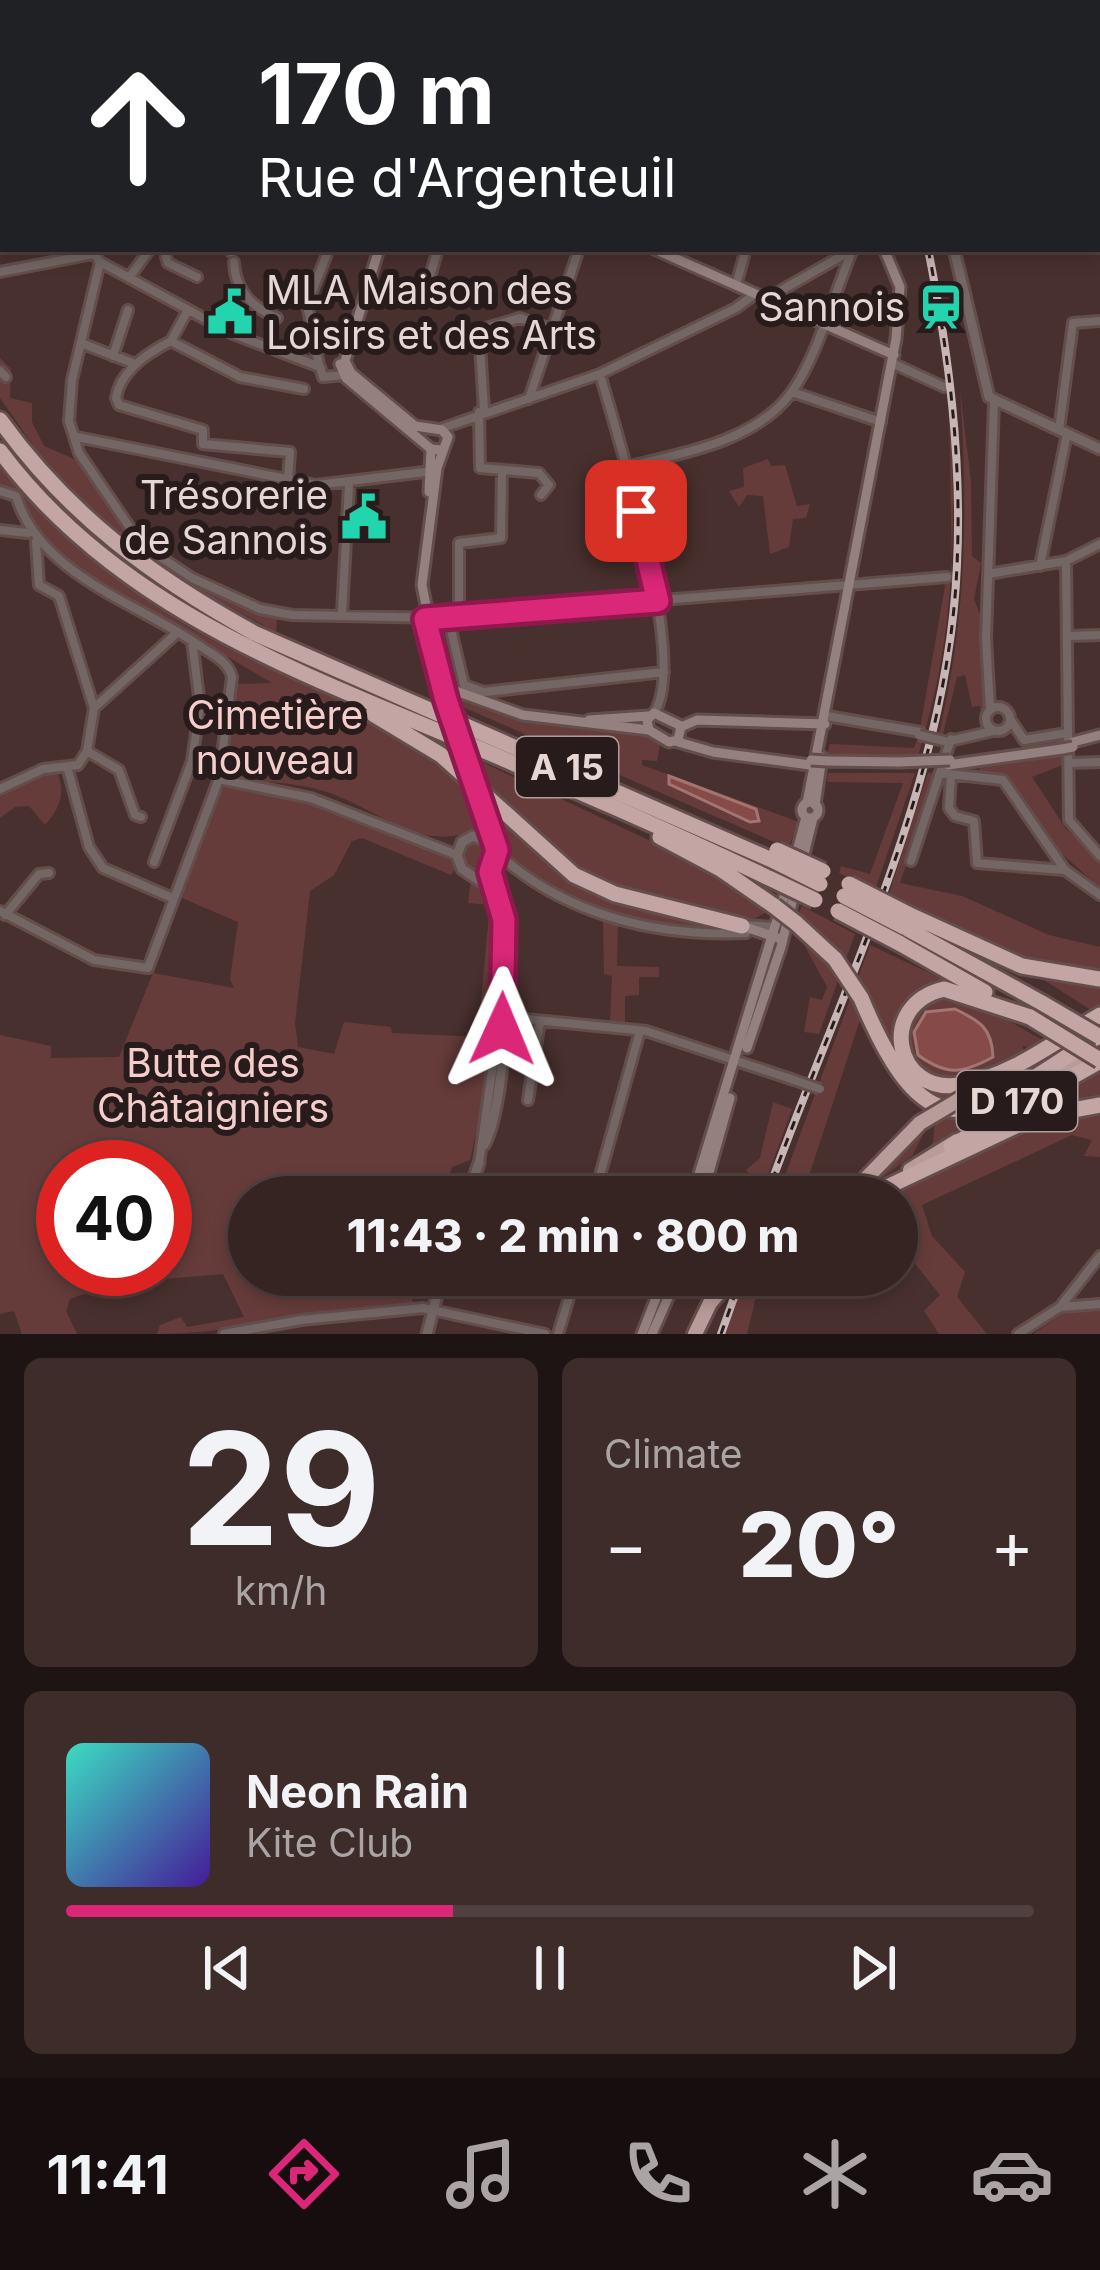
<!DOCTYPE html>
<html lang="en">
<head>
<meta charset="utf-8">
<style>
	:root { --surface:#362422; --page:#3d2c2a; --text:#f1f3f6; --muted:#aaa4a5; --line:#504140; --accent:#db2777 }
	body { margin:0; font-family:Inter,sans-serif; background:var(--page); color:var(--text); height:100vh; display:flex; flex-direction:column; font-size:45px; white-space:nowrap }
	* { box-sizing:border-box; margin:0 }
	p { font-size:39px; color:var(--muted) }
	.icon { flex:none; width:66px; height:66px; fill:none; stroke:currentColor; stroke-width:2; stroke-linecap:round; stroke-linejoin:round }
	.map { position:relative; height:1334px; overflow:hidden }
	.panel { display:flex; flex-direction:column; gap:24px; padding:24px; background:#1e1413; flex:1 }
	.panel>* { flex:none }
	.hud { position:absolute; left:0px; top:0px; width:1101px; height:252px; box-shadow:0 6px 18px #0003,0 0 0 3px var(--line); background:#202124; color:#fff; overflow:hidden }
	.speed { position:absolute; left:36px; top:1140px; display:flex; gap:24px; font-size:60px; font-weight:700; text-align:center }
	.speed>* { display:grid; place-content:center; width:156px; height:156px; border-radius:50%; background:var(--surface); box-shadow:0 6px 18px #0003,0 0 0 3px var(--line); line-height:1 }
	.speed .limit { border:18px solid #d22; background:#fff; color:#111 }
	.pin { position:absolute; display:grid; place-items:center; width:102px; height:102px; color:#fff; margin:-51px; border-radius:24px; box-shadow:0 6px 18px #0006 }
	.me { position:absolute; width:132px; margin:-66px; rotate:1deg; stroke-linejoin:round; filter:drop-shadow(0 0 9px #0008) }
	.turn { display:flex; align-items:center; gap:42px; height:252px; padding:0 60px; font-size:54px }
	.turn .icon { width:156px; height:156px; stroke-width:2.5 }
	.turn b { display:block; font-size:84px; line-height:102px }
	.big { font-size:90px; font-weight:800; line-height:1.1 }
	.panel .widget { flex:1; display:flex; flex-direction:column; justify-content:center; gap:18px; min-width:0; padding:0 42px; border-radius:18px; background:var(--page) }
	.panel .dial { align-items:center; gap:0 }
	.dial b { font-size:156px; line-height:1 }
	.song { display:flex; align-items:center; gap:36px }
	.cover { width:144px; height:144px; border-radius:18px; background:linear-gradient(135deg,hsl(170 70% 55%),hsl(260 70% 35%)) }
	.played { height:12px; border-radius:6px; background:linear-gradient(90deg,var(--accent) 40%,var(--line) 40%) }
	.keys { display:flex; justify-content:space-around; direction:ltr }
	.heat { display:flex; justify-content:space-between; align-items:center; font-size:66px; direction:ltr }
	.panel .tiles { flex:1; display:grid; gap:24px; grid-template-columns:1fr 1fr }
	.widget:last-child { grid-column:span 2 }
	.trip { position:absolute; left:228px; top:1176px; width:690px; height:120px; border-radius:60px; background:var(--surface); box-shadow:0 6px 18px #0003,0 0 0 3px var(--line); font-weight:800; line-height:120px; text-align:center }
	.tabs { display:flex; height:192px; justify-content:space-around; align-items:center; background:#160e0e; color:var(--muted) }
	.tabs .icon { width:84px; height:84px }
	.tabs .selected { color:var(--accent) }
	.tabs b { font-size:54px; color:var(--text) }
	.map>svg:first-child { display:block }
	.green { fill:#663c3a; fill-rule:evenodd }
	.water { fill:#864b48; stroke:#a37572; stroke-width:3 }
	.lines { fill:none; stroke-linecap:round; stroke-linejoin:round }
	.minor-casing { stroke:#644e4c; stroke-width:14 }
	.tertiary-casing { stroke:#644e4c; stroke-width:15 }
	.secondary-casing { stroke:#644e4c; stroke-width:15 }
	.trunk-casing { stroke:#644e4c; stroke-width:20 }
	.motorway-casing { stroke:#644e4c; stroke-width:21 }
	.minor { stroke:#736665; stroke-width:8 }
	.tertiary { stroke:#736665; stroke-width:9 }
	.secondary { stroke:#94807e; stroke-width:9 }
	.trunk { stroke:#b89c9a; stroke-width:14 }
	.motorway { stroke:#c3a5a3; stroke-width:15 }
	.rail-casing { stroke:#c8b6b4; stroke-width:8 }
	.rail { stroke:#271b1b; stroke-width:3; stroke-dasharray:9; stroke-linecap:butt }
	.minor-bridge-casing { stroke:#644e4c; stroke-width:14; stroke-linecap:butt }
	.tertiary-bridge-casing { stroke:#644e4c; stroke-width:15; stroke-linecap:butt }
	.secondary-bridge-casing { stroke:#644e4c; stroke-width:15; stroke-linecap:butt }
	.trunk-bridge-casing { stroke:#644e4c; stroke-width:20; stroke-linecap:butt }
	.motorway-bridge-casing { stroke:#644e4c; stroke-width:21; stroke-linecap:butt }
	.minor-bridge { stroke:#736665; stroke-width:8 }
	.tertiary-bridge { stroke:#736665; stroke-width:9 }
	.secondary-bridge { stroke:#94807e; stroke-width:9 }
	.trunk-bridge { stroke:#b89c9a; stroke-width:14 }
	.motorway-bridge { stroke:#c3a5a3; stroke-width:15 }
	.route-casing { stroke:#8e194d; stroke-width:30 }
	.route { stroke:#db2777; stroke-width:21 }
	.labels { text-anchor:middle; stroke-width:12; stroke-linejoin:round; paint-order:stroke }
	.shield { fill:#271b1b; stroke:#ad9e9c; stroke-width:3 }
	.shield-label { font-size:36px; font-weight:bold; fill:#e6d6d4 }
	.poi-label { font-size:39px; fill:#e6d6d4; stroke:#271b1b; text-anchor:end }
	.park-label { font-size:39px; fill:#f5cecb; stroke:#271b1b }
</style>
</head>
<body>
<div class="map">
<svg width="1100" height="1334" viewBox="0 0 1100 1334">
	<rect width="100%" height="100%" fill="#48302e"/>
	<path class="green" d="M0,358L11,369L10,398L32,403V422L44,446L81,462L121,524L160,562L229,602L277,619L276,632L175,577L85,506L51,471L0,398Z
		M960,391L971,481L972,556L981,563L974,599L983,622L987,707L981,715L980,706L972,707L965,675L957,677L943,734L939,733C967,618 968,508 960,391Z
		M949,392C956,507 957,619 925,731L920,729L946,580L952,578Z
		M768,459L771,466L785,465L797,506L810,504L806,518L793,519L789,547L770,554L763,496L747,495L739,507L729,491L744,487L743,468Z
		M0,466C50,531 118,585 188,627C277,680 389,705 463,777C474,787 480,814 480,828C420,854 387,814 330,793C299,782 260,782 228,778L234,684L272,683L39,545L31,528L22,529V495L0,492Z
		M451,696L531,723L647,737L660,745L657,761L642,760V765L799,822L788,848L451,702Z
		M918,738L923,739L918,756L827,755L830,744L914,748Z
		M1064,755L1065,764L1032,777L1066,829L1100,859V888L1059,851L1005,777L973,775L981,768Z
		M471,757L700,864L770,909C715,955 546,906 505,853C487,830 481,786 471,757Z
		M57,772C66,794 60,808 45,825L29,806L15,807L0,818V790Z
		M937,772L900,883L962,896L1049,935L1100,947V975L1014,960L888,897L928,773Z
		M828,773H915L875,890L839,873L841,866L870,874L903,783L827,782Z
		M219,785C299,781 378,834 454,854L457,867L451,875L362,838L352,841L334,875L310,891L295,1023L298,1047L334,1054L344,1022L391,1027L392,1033L482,1037L499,991L498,1036L470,1160L452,1167L447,1182L463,1188L452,1197H249V1275H427L421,1296L403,1282H364L318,1293C346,1299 378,1280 411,1294L414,1307C327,1305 244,1334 157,1334L160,1325L181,1317L187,1327L244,1317L223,1274L117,1283L70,1299L66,1311L77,1334H22L14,1311L0,1314V1035L51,1046V1058L119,1057L153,973L234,988L230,979L238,922L175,895ZM63,1167H165V1269H63Z
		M462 856a15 15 0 1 1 30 0a15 15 0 1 1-30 0Z
		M471,879C512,900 496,922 495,956L500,957L499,976L478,1032L490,905L468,903Z
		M802,906L855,934L846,959L798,915Z
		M603,920L618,923L617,966L659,967V977H639V995L625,996V1023H610L612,976L604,974Z
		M795,928L840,975L819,1034L804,1032L810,997L822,1000L827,987Z
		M870,945L953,984C921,985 904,1000 895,1030L905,1068L968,1088L941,1100C893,1082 876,1022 858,978Z
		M1033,973L1100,982V1009L1094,1012Z
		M940,993L965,996L1046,1042L1035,1048L1023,1046V1054C973,1079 930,1103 904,1036L916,1007Z
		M852,994L861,1017L802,1197H777Z
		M1091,1068L1100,1073V1097L1042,1105Z
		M773,1102L792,1109L760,1197H745L750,1176L746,1170L760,1158Z
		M1005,1103L923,1156L933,1142L935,1120Z
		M1100,1110V1157L1084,1156L1092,1140L1072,1135L922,1205L932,1236L965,1272L957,1297L987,1334H939L924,1311L940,1295L897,1241V1197H880L1036,1122Z
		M927,1127L912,1156L855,1197Z
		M745,1275H776L759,1285L747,1334H725Z
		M1100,1311V1334H1033L1065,1312Z"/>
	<path class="water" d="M669,776L756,809L759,821L750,822L669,784Z
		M955,1009C980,1021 992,1028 993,1057C962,1074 947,1076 918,1055L914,1032L926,1012Z"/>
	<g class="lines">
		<g class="minor-casing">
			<path id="minor" d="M17,0L18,3
				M613,0V3
				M740,0L748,3
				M1083,3L1084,0
				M0,46L3,47
				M1098,83H1100
				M0,106H3
				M1098,226H1100
				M91,249L100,262L233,334L320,367L323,377L344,375
				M165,249V250
				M231,249V252
				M166,257L168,263L197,277
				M100,262L72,380L69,421L79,453L141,544L192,578L260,609L292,615L440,618L947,577
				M234,262C235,290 251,307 277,318
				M0,272L93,254
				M131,275L150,249
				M428,283L438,249
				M736,285L746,249
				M766,299L852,250
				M171,341L188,310
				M81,343L135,364
				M113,356L128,310
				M892,363L944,387
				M319,365L307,304L329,249
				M0,371L6,377
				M600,374C618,438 689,662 654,713
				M792,392L881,422
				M529,399L579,249
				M484,410L479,330L520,318L552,329
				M479,412L480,468L539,473
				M440,429L600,374L736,308L755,294
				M1059,430L1073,323L1100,321
				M77,437L316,485L433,471
				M203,444V430L119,405L116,398C120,371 147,353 171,341L240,377L304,389
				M203,444L290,452L288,480
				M625,467C680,454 755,442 791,393C817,358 835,291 853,249
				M539,473L549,485L541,495
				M0,491L16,496C40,575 136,602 200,646C213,655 228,661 232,677L219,779L148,968L94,960L0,911
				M0,530L28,533
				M36,542L39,585L59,596L94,708
				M1066,561L1069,820L1100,856
				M1040,566L1067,434
				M988,574L1066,561L1100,544
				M342,613L349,485
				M459,615V543L501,538L502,472
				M448,617L464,685L484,692L664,672
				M1068,636L1100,635
				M986 719a12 12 0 1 1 24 0a12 12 0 1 1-24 0Z
				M990,709L986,638L994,402
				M827,716L920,732
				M1010,719L1024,740L1067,733
				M950,741L993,731
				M87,751L119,770L135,815L141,817
				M1070,763L1100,762
				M68,770L89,847L103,868L170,897
				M940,773L1003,780L1065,870L1100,895
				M951,776L949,808L955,816L974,821L977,863L1064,870
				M219,779L311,798L457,855
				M0,789L43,769L78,765L87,751L94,708L178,632
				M497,853C565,915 656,937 746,933
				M911,861L951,739
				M154,862L192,761L200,705L192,641
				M5,915L39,874L49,873
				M743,925L775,927
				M505,1017L646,1031L794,1080
				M528,1100L540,1021
				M479,1163L493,1064L502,1046
				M594,1197L640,1031
				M1060,1307L1100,1256
				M224,1334L301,1320L423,1308L545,1334
				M558,1334L576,1275
				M1018,1334L1060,1307L1100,1304"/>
		</g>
		<g class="tertiary-casing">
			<path id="tertiary" d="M393,0L394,3
				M954,249L989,397L1100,449
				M481,807L497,853L488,873
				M492,889L462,869L457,855L462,842L473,836L494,844
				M484,1145C506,1107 512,953 502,908C500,895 493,884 491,871
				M467,1197L479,1163
				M427,1334L442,1275"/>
		</g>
		<g class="secondary-casing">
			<path id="secondary" d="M169,0L173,3
				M951,0L961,3
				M864,3L869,0
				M971,3L972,0
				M379,249L345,361L351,373L415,426L442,430L448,437L437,468L422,585L442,686L523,715L649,730
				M654,249L894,355
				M340,364L346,378L431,449L442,450
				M429,492L431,449
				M654,713L681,726L678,740L669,742L649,730L647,720Z
				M589,720L649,716
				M681,727L697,720L825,724
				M675,741L713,752L810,765
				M1073,742L1100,735
				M827,761L899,762
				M948,765L1062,749
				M802 810a8 8 0 1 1 16 0a8 8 0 1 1-16 0Z
				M807,803L896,339L900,287L884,249
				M815,805L822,757
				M795,859L806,817
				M742,926L778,938
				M747,1048L781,947L813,818
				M692,1197L787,887
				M702,1197L730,1098
				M642,1334L665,1275
				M652,1334L678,1275"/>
		</g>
		<g class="trunk-casing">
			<path id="trunk" d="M1021,1099L1086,1052
				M910,1170L957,1141
				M848,1197L920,1123
				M695,1334L710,1303L734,1275"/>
		</g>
		<g class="motorway-casing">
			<path id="motorway" d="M0,420C69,516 153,577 254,633L774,861
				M0,451C113,602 283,666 450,736C557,782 664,828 769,878
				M373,714L441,755L574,875L615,894L742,926
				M660,837L722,870L774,906
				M908,914L1022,966L1100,979
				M796,923L835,959
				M904,927L1042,1003
				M899,943L985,992
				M861,998C932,1167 976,1114 1100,1035
				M1030,1017L944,989C876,1005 895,1095 959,1085C1009,1078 1057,1040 1100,1015
				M951,1146L1100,1061
				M866,1197L1035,1117L1100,1105"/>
		</g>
		<use href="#minor" class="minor"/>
		<use href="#tertiary" class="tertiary"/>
		<use href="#secondary" class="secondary"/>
		<use href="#trunk" class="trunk"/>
		<use href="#motorway" class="motorway"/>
		<g class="rail-casing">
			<path id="rail" d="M876,0V3
				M766,1197C839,994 948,784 957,565C962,458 949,354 928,249
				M721,1334L742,1275"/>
		</g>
		<use href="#rail" class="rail"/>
		<g class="minor-bridge-casing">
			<path id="minor-bridge" d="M919,735L944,741
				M794,1080L820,1089"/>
		</g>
		<g class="tertiary-bridge-casing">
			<path id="tertiary-bridge" d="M446,700L481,807"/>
		</g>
		<g class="secondary-bridge-casing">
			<path id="secondary-bridge" d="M1062,749L1073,747
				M811,760L827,761
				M899,762L950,760"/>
		</g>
		<g class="trunk-bridge-casing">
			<path id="trunk-bridge" d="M920,1123L967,1095"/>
		</g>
		<g class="motorway-bridge-casing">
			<path id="motorway-bridge" d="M777,850L823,871
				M774,861L820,884
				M769,878L815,900
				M849,884L908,914
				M844,896L904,927
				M774,906L796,923
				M838,911L899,943
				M835,959L861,998
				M1042,1003L1100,1037
				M1030,1017L1100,1060"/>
		</g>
		<use href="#minor-bridge" class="minor-bridge"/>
		<use href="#tertiary-bridge" class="tertiary-bridge"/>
		<use href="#secondary-bridge" class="secondary-bridge"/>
		<use href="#trunk-bridge" class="trunk-bridge"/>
		<use href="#motorway-bridge" class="motorway-bridge"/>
	</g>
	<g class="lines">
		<g class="route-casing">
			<path id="route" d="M502,1029L504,920L490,872L497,850L446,700L425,619L658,601L636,511"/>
		</g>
		<use href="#route" class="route"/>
	</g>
	<defs>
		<g id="station-bare" transform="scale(3.6)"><path d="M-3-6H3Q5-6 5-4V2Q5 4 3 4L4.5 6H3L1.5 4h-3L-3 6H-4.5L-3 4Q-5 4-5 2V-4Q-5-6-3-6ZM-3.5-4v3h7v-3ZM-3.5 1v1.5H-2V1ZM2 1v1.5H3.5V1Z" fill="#23d5af" stroke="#271b1b" stroke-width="2.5" paint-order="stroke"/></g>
		<g id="civic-bare" transform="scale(3.6)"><path d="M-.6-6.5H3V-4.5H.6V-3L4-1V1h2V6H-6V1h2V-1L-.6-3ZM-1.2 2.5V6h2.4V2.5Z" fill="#23d5af" stroke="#271b1b" stroke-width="2.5" paint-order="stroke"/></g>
	</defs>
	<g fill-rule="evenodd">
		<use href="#station-bare" x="941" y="307"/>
		<use href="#civic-bare" x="230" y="312"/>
		<use href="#civic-bare" x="364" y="517"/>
	</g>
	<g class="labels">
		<g class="shield">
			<rect x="516" y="737" width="102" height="60" rx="9"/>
			<rect x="957" y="1071" width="120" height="60" rx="9"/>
		</g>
		<g class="shield-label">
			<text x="567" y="780">A 15</text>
			<text x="1017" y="1114">D 170</text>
		</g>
		<g class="poi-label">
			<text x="266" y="304" text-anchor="start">MLA Maison des<tspan x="266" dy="45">Loisirs et des Arts</tspan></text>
			<text x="905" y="321">Sannois</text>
			<text x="328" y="509">Trésorerie<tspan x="328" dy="45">de Sannois</tspan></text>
		</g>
		<g class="park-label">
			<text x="275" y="729">Cimetière<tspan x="275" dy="45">nouveau</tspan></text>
			<text x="213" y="1077">Butte des<tspan x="213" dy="45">Châtaigniers</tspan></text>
		</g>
	</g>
</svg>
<div class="speed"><div class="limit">40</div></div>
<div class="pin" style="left:636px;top:511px;background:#d93025"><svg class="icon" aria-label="arrive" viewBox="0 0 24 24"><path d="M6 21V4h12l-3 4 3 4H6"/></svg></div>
<svg class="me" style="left:502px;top:1029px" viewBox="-20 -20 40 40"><path d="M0-17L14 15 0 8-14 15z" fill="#db2777" stroke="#fff" stroke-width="4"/></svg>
<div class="trip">11:43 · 2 min · 800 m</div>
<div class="hud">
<div class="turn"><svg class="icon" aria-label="ahead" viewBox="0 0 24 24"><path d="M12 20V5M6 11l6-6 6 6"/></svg><div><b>170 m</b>Rue d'Argenteuil</div></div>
</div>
</div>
<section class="panel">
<div class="tiles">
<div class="widget dial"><b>29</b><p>km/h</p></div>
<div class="widget"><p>Climate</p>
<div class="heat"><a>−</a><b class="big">20°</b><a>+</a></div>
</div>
<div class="widget">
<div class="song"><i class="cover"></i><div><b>Neon Rain</b><p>Kite Club</p></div></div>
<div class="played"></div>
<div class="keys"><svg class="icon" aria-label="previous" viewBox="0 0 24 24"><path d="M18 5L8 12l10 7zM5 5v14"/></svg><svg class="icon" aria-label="pause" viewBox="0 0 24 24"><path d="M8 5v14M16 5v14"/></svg><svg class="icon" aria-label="next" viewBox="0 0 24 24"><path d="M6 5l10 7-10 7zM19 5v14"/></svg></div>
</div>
</div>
</section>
<nav class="tabs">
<b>11:41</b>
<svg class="icon selected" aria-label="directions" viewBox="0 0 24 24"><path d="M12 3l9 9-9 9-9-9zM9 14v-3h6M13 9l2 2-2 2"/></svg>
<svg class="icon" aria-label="music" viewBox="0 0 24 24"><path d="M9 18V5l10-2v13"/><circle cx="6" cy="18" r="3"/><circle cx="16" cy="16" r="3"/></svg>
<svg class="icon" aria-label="phone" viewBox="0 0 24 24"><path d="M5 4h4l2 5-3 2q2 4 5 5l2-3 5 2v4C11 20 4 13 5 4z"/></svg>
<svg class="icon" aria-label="climate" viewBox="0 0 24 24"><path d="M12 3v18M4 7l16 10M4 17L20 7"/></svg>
<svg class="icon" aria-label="car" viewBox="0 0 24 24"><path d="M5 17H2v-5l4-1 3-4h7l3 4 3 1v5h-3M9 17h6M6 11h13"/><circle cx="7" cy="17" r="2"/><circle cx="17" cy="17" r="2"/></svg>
</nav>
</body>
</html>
